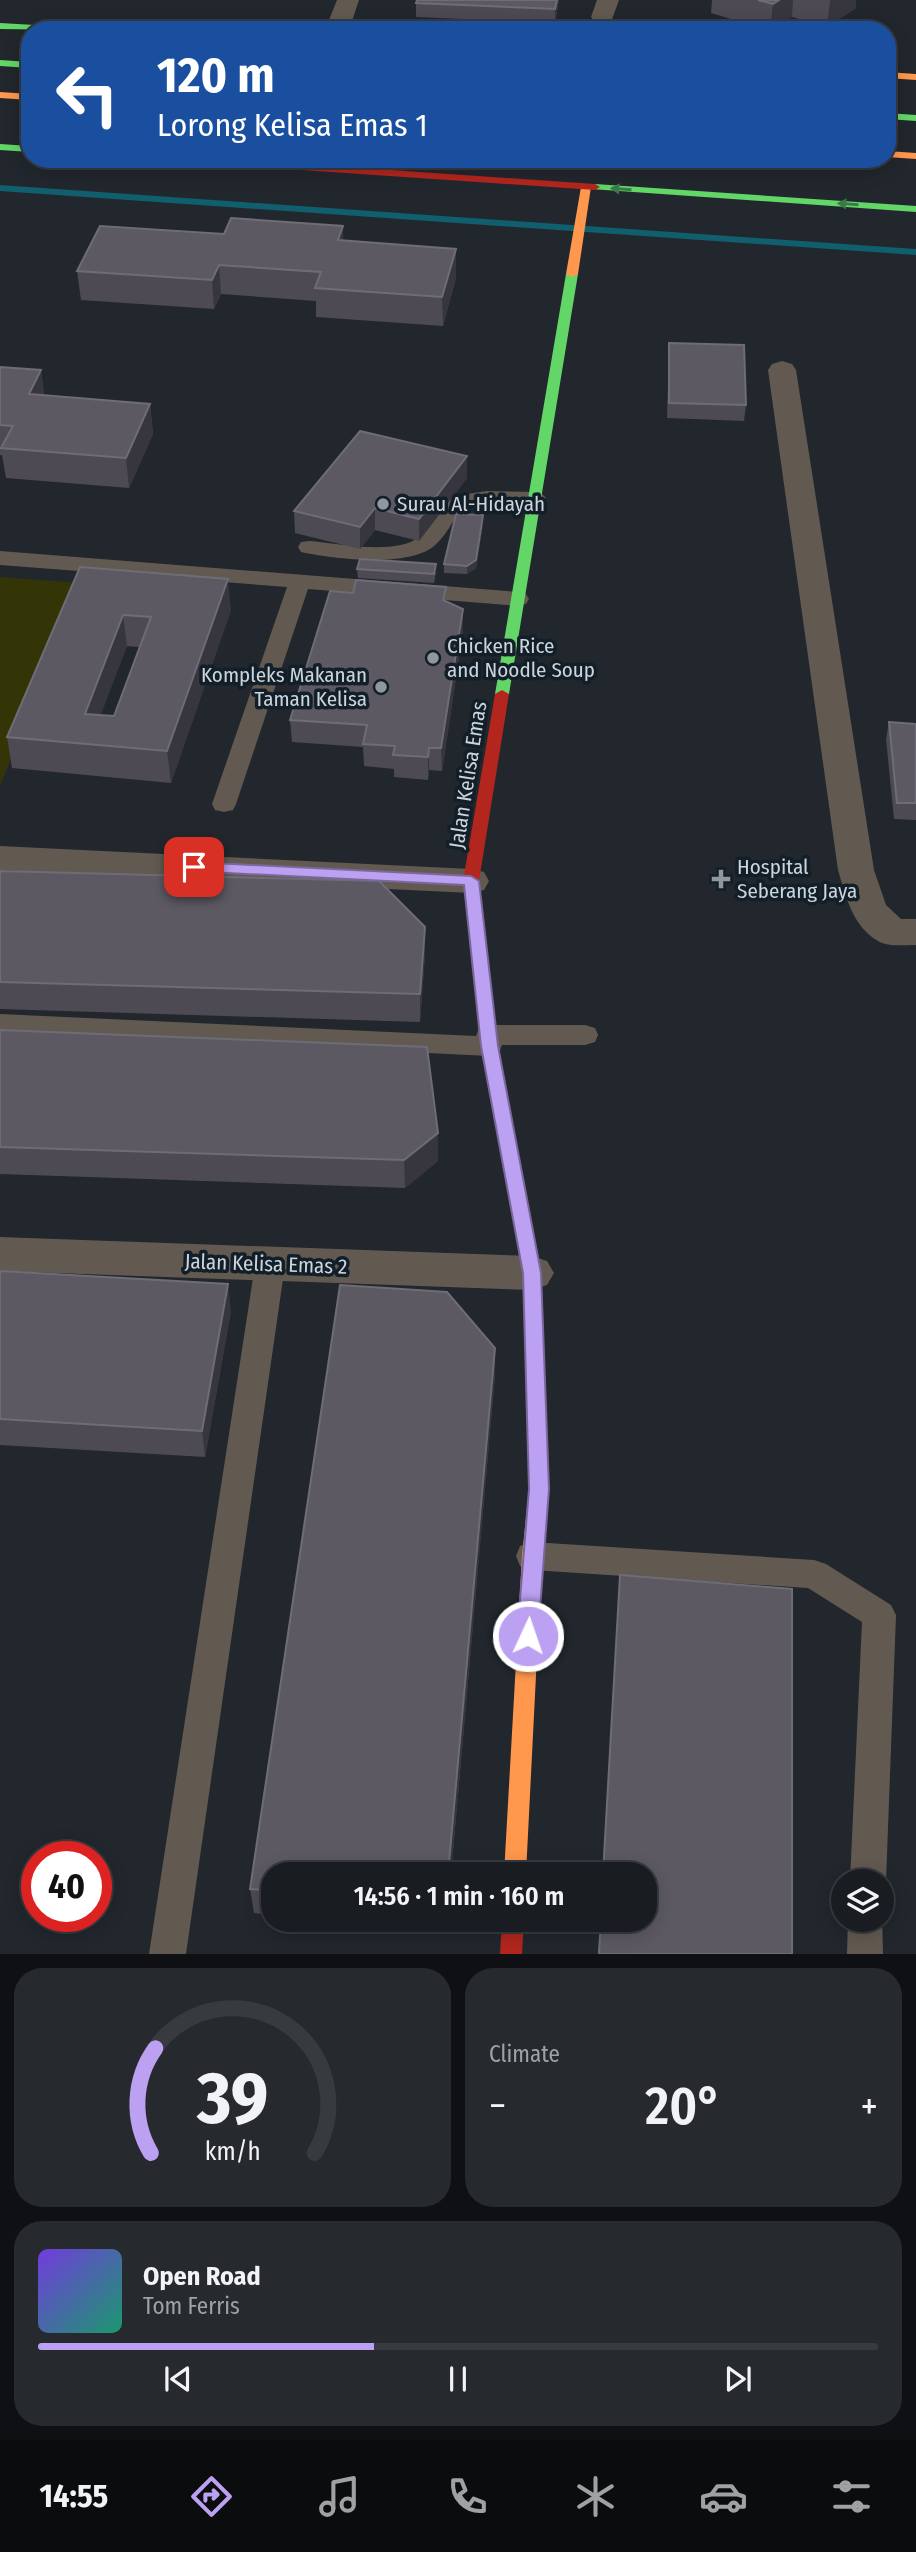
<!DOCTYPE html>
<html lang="en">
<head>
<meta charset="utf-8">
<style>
	:root { --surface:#191d22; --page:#262a2f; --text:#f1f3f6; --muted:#9fa2a5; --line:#373b40; --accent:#bca0f2 }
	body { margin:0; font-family:"Fira Sans Condensed",sans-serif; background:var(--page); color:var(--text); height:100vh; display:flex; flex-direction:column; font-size:26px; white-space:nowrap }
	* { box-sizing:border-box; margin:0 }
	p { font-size:23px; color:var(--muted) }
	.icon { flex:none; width:38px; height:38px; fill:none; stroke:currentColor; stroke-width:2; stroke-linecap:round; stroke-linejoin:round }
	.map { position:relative; height:1954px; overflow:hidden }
	.side { display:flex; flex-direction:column; gap:14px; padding:14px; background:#0e1013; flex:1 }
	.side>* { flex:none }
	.guide { position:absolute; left:21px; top:21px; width:875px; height:147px; border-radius:28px; box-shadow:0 4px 18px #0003,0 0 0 2px var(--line); background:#1a4fa0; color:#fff; overflow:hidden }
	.tools { position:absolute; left:831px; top:1869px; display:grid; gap:14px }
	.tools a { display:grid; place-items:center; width:63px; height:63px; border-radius:50%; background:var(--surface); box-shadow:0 4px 18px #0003,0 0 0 2px var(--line); font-size:35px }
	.speed { position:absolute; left:21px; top:1841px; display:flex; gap:14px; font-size:35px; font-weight:700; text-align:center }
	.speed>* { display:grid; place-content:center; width:91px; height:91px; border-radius:50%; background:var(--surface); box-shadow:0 4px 18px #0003,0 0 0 2px var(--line); line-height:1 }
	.speed .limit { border:10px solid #d22; background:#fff; color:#111 }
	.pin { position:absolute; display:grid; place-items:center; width:60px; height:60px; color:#fff; margin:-30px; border-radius:14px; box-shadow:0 4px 10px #0006 }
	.me { position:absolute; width:77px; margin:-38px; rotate:3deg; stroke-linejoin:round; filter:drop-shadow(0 0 5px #0008) }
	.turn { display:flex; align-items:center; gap:24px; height:147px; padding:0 21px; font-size:32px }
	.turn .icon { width:91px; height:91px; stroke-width:2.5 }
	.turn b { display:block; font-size:49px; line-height:60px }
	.big { font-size:52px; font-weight:600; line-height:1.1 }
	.side .card { flex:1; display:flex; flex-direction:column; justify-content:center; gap:10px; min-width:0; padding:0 24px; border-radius:28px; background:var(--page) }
	.side .dial { align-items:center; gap:0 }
	.dial svg { height:182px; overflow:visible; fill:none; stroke:var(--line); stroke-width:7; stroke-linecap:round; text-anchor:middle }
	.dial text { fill:var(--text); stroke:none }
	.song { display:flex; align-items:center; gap:21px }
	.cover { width:84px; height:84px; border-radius:10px; background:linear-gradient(135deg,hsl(260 70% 55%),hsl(160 70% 35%)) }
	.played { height:7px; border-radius:4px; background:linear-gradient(90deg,var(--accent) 40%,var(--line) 40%) }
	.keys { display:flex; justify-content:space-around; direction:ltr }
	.heat { display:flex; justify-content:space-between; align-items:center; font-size:38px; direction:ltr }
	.side .tiles { flex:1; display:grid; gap:14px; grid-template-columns:1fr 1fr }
	.card:last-child { grid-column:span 2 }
	.trip { position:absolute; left:261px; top:1862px; width:396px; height:70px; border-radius:28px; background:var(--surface); box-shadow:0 4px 18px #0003,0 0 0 2px var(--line); font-weight:600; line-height:70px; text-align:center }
	.dock { display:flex; height:112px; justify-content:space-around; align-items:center; background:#0a0c0e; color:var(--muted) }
	.dock .icon { width:49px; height:49px }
	.dock .on { color:var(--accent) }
	.dock b { font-size:32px; color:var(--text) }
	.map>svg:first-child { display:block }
	.green { fill:#333506 }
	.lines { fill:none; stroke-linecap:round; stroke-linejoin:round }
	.stream { fill:#105e6e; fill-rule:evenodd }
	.lane { fill:#625a51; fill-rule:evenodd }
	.street { fill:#625a51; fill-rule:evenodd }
	.fast { fill:#63d668; fill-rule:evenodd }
	.slow { fill:#ff974d; fill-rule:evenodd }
	.jam { fill:#b3261e; fill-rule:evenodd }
	.wall { fill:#4e4a54; fill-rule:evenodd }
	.shaded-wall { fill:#37363e }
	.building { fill:#5c5963; stroke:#6e6c76; stroke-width:2; fill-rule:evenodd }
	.oneway { fill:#3a7a48 }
	.route { fill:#bca0f2; stroke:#7a689d; stroke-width:2 }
	.poi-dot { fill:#90979f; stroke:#121f29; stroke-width:2.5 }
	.labels { text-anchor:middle; stroke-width:7; stroke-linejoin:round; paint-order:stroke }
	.poi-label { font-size:21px; fill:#ccd4dc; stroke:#121f29; text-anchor:start }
	.street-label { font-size:21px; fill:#ccd4dc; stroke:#121f29 }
</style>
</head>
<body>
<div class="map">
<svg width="916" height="1954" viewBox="0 0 916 1954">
	<rect width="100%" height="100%" fill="#21272d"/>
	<path class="green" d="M0,577L81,583L0,786Z"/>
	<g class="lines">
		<path class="stream" d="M0,185L916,249V255L0,191Z"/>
		<path class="lane" d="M486,491L535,492L542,494L546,498L542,502L535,504L486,503L463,506C454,519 446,536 434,546C408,568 333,559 301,552L298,547L301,542L309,541C337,543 395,556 419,537C431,527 439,509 449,497Z
			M0,551L518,592L526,594L529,599L526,604L518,606L308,589L236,804L233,810L224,812L215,810L212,804L287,587L0,565Z
			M0,1014L476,1036L479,1028L489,1025H585L595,1028L598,1035L595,1042L585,1045H502L499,1053L489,1056L0,1032Z
			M270,1254L280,1257L285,1265L186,1954H149L255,1265L260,1257Z
			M532,1542L814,1560L826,1564L891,1605L896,1615L886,1881L882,1890V1881H850L862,1622L808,1588L532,1570L520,1566L516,1556L520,1546Z
			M882,1915L883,1954H847L848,1920H882Z"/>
		<path class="street" d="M337,0H359L349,30H325Z
			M597,0H619L611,22H595L591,17Z
			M782,361L792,364L796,370L874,870L886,905L901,919H916V945C904,945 888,947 878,941C852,926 846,896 838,870L768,370L772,364Z
			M0,846L471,869L484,872L489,881L484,890L471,893L0,870Z
			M0,1237L532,1256L547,1261L554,1273L547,1285L532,1290L0,1271Z"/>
		<path class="fast" d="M0,23L70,27L75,30L0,29Z
			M0,60L30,62V68L0,66Z
			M887,113L916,115V121L887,119Z
			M0,144L30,146V152L0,150Z
			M595,184L916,206V212L591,189V185Z
			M572,271L578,274L509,694L502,698L495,694L566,274Z"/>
		<path class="slow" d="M887,72L916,74V80L887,78Z
			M0,92L30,94V100L0,98Z
			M887,151L916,153V159L887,157Z
			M586,184L591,187L578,274L572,277L566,274L581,187Z
			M533,1284L539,1286L542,1291L549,1489L542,1556L526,1874H504L522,1556L529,1489L524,1291L527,1286Z"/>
		<path class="jam" d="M178,159H233L595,184L600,187L595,190L183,162Z
			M502,690L509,694L479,881L497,1046L541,1273L542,1291L539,1296L533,1298L527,1296L523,1273L481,1046L463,881L495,694Z
			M502,1920H524L522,1954H500Z"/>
	</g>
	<path class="wall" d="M559,0L555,23L416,17V3Z
		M712,0H856V8L827,27L792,17L772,30H767L711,13Z
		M224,234L344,241L456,278L443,326L316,317V301L221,294L214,309L81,300L77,271Z
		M669,343L746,405L744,421L667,418Z
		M0,367L41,370L44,395L150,404L153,434L129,488L6,478L2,455H0Z
		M467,456V478L419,541L375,530L360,549L295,533L294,511Z
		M483,524L476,568L467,574L444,573V564Z
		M80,567L231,610L171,783L12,768L7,737ZM127,646L139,647L114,716L100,715Z
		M357,569L436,572L434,583L358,578Z
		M463,609V631L442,771L429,770L428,780L394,777V769L364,766L363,747L292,742L290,720Z
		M889,722L916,724V820L894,819L886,739Z
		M0,871L425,955L420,1022L0,1009Z
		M0,1030L438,1161L405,1188L0,1174Z
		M0,1271L231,1311L205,1457L0,1445Z
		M495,1348V1375L451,1874H273V1915L254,1913L250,1889Z
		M620,1575L792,1954H598L600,1920H644V1874H603Z
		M332,1920H447L446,1929Z"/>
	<path class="shaded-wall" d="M557,0H559L555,23V9Z
		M779,0H793L792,17L770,30L773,4Z
		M831,0H856V8L827,27L830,1Z
		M343,226L344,254L338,240Z
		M456,249V278L443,326L442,297Z
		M219,265L221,294L214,309L212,280Z
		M41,370L45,400L29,394Z
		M150,404L153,434L129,488L126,458Z
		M467,456V478L419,541V519Z
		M375,508V530L360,549V527Z
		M483,515V524L476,568L467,574V566Z
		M228,579L231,610L171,783L167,751Z
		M463,609V631L442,771L441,748Z
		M123,615L127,646L89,746L85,714Z
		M429,748V770L428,780V757Z
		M425,927V955L420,1022V994Z
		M438,1133V1161L405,1188L404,1160Z
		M228,1284L231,1311L205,1457L202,1431Z
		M495,1348V1375L451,1874H448Z"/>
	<path class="building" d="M417,0H557L555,9L416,3Z
		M758,0H779L773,4Z
		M231,218L343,226L338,240L456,249L442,297L315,288L321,272L219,265L212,280L77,271L100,226L224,234Z
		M669,343L744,345L746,405L669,403Z
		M0,367L41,370L29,394L150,404L126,458L1,448L13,426L0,425Z
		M360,431L467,456L419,519L375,508L360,527L294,511Z
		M456,514L483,515L476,560L467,566L444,564Z
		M360,559L436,564L434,574L357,569Z
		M80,567L228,579L167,751L7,737ZM123,615L151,617L114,716L85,714Z
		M356,580L446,587L443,600L463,609L441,748H429L428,757L393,755L395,746L363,744L367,725L290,720L330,591L353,593Z
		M889,722L916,724V803H897Z
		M0,871L379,881L425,927L420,994L0,982Z
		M0,1030L427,1047L438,1133L404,1160L0,1147Z
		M0,1271L228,1284L202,1431L0,1419Z
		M340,1285L447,1292L495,1348L448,1874H273V1891L250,1889Z
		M620,1575L792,1589V1954H599L601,1920H644V1874H603Z"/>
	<defs><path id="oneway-solid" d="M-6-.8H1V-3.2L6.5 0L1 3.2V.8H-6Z" transform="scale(1.75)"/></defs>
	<g class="oneway">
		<use href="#oneway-solid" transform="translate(621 189) rotate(-176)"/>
		<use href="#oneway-solid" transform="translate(848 204) rotate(-176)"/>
	</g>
	<path class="route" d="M194,862L471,876L479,881L498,1046L541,1273L549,1489L538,1636L535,1642L528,1645L520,1642L517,1636L529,1489L523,1273L481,1046L464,885L189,871L186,867Z"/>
	<g class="poi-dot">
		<circle cx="383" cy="504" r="7"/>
		<circle cx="433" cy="658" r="7"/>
		<circle cx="381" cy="687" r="7"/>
		<path d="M717.5 868.5h7v7h7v7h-7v7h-7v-7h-7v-7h7z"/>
	</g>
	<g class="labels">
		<g class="poi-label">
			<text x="397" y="511">Surau Al-Hidayah</text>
			<text x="447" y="653">Chicken Rice<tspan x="447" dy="24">and Noodle Soup</tspan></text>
			<text x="367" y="682" text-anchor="end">Kompleks Makanan<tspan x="367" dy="24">Taman Kelisa</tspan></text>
			<text x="737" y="874">Hospital<tspan x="737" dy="24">Seberang Jaya</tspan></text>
		</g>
		<g class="street-label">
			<text transform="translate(468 775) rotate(-81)" y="7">Jalan Kelisa Emas</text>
			<text transform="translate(266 1264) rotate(2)" y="7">Jalan Kelisa Emas 2</text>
		</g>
	</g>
</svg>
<div class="tools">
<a><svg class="icon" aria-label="layers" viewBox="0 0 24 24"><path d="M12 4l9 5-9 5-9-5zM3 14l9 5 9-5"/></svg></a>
</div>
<div class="speed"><div class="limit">40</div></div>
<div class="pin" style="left:194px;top:867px;background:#d93025"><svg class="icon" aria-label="arrive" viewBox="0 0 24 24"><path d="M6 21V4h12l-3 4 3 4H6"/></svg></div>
<svg class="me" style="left:528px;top:1636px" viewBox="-20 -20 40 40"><circle r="17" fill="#bca0f2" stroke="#fff" stroke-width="3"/><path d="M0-11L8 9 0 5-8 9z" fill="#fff"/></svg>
<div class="trip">14:56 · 1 min · 160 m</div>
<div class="guide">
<div class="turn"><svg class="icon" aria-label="left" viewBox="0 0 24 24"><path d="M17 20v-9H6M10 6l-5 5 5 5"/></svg><div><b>120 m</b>Lorong Kelisa Emas 1</div></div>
</div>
</div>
<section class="side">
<div class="tiles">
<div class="card dial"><svg viewBox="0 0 100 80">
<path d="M14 69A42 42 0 1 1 86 69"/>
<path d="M14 69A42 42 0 0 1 16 23" stroke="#bca0f2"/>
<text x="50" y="56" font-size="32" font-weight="700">39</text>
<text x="50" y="72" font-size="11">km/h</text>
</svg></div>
<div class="card"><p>Climate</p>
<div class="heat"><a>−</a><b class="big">20°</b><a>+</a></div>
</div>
<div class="card">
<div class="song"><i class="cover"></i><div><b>Open Road</b><p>Tom Ferris</p></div></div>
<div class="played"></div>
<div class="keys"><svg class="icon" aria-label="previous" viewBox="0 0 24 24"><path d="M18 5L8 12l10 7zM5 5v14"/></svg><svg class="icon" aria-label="pause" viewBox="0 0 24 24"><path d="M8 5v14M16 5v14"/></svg><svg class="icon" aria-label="next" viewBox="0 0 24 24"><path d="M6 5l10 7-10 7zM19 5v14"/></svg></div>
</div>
</div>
</section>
<nav class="dock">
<b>14:55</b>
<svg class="icon on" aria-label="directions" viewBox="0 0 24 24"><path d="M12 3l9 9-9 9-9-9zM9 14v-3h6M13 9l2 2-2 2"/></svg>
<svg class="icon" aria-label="music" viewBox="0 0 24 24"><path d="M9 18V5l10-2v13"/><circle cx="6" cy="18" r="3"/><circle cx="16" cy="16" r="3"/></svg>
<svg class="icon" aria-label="phone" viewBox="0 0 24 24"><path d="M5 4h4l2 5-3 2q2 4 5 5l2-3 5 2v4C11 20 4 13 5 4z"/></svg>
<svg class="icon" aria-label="climate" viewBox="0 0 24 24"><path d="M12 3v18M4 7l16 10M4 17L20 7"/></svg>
<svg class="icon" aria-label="car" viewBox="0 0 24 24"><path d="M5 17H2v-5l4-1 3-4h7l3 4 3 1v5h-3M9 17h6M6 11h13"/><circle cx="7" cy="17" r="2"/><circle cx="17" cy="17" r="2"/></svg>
<svg class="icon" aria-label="filters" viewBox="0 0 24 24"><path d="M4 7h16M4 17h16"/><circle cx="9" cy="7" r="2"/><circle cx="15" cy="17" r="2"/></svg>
</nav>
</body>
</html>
